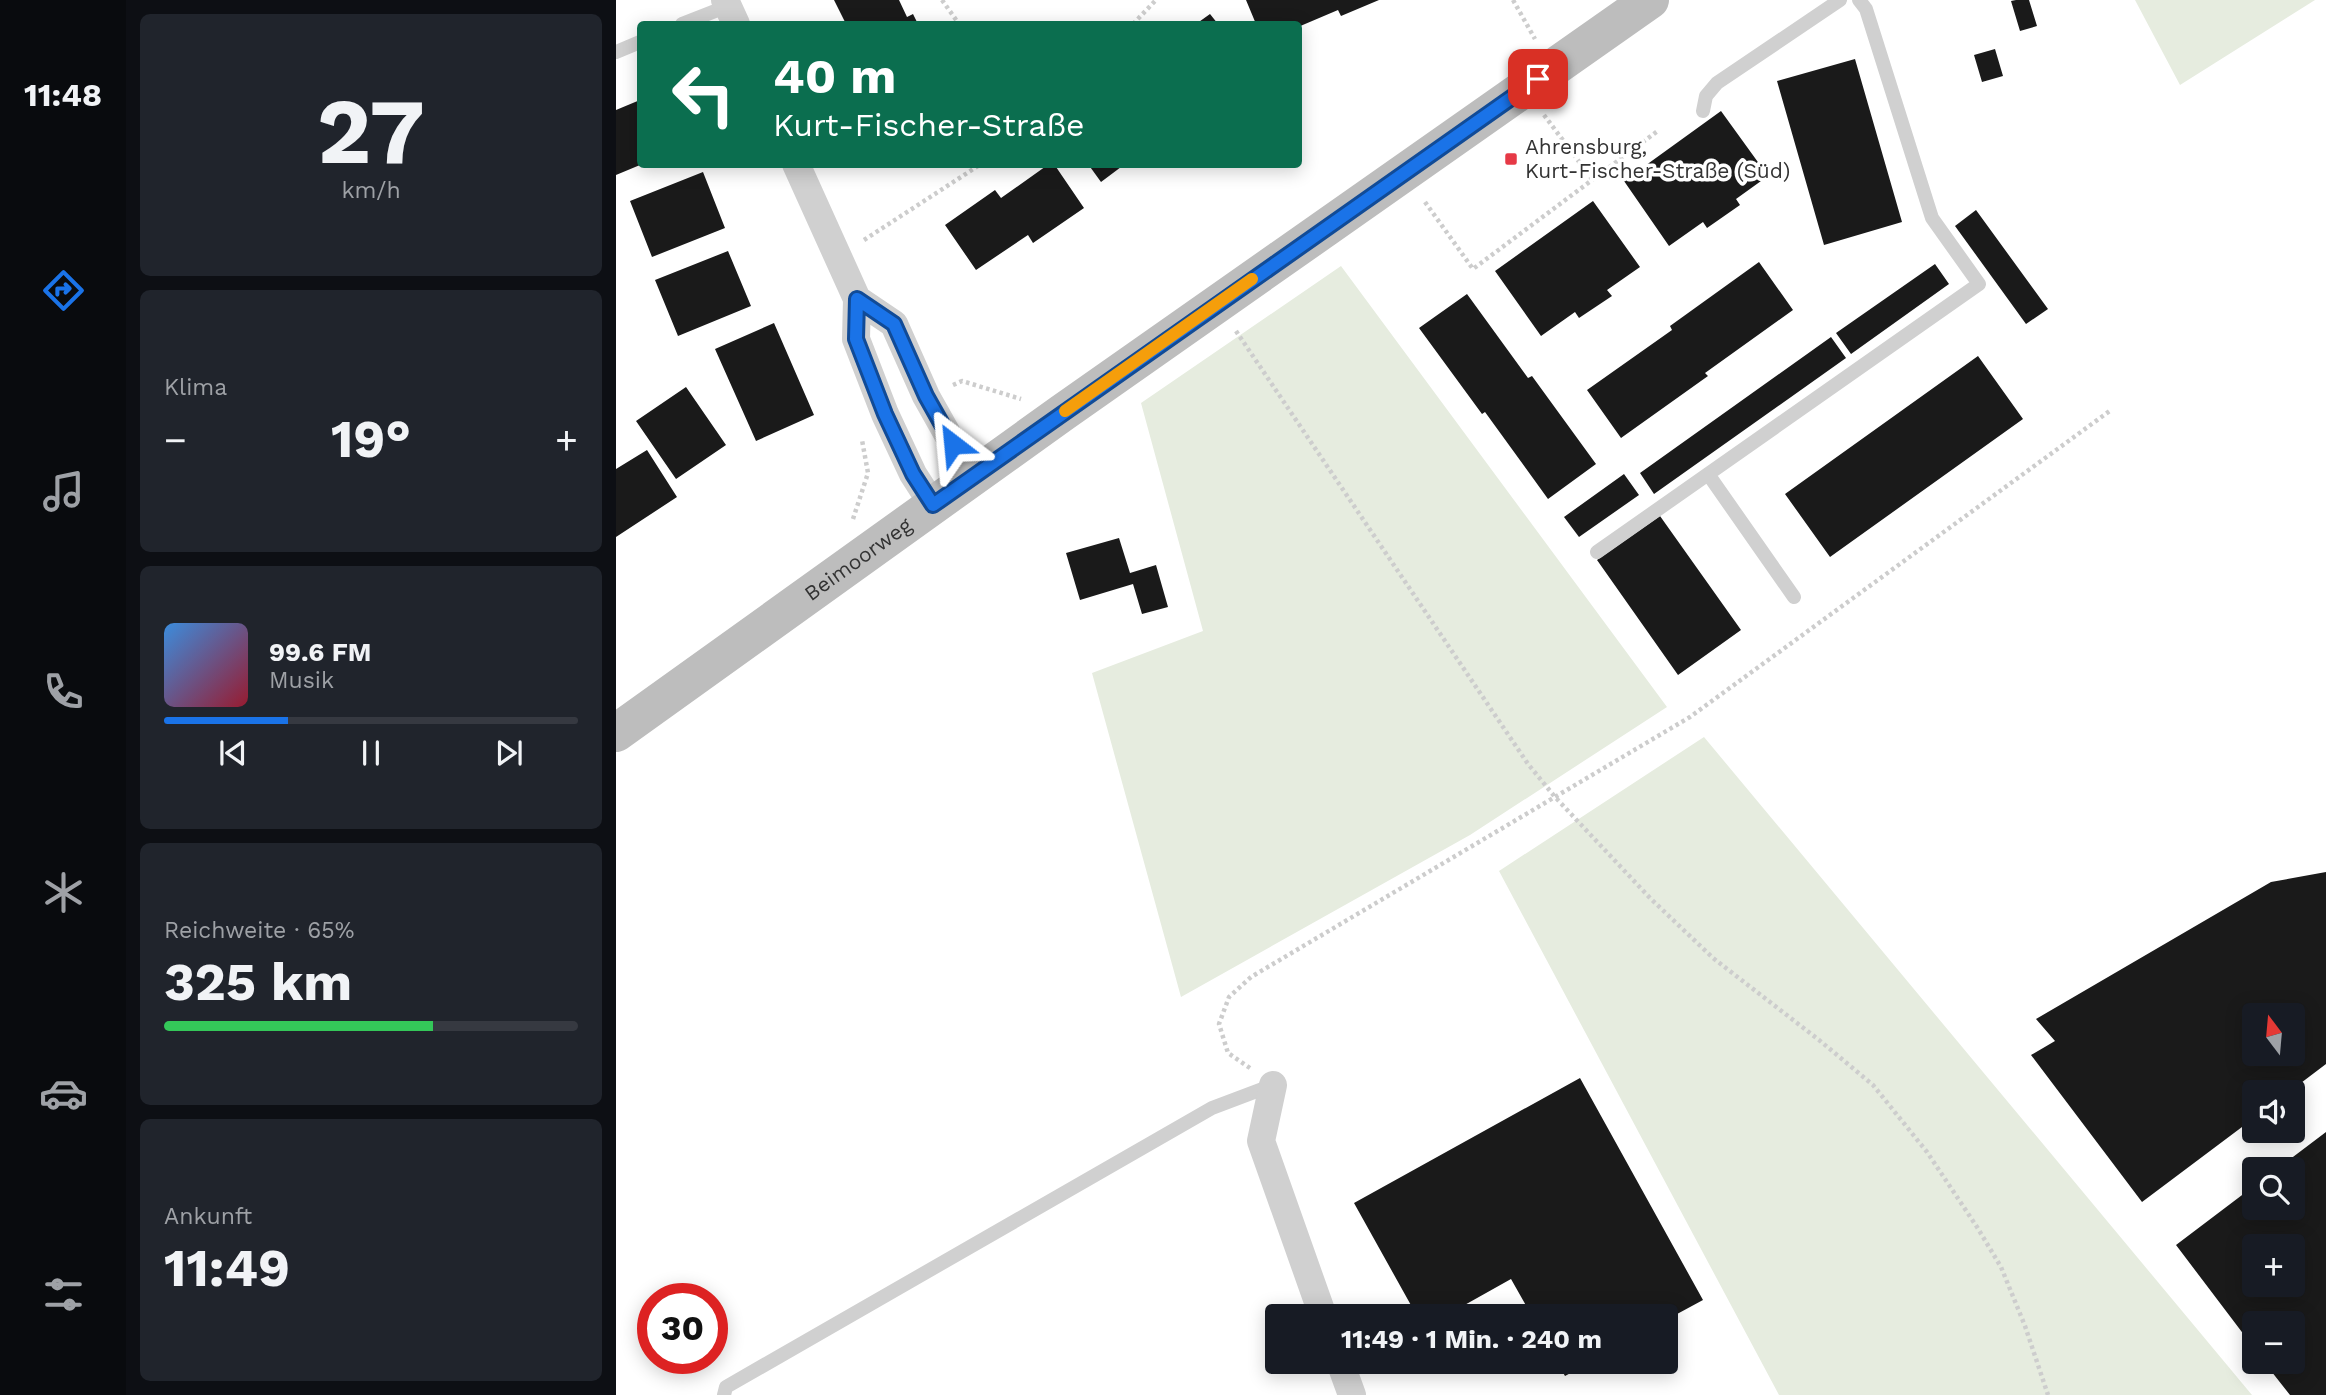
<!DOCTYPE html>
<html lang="de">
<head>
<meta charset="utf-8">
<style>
	:root { --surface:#171b24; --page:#20242c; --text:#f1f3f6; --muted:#9ea1a6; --line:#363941; --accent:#1a73e8 }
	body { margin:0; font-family:"Work Sans",sans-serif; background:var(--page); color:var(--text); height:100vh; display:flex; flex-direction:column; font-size:26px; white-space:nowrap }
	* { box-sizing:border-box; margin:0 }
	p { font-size:23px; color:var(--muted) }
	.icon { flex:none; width:38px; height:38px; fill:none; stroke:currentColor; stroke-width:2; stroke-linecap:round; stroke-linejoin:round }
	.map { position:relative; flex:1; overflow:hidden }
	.panel { display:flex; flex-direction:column; gap:14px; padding:14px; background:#0d0f14; width:490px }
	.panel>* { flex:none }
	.banner { position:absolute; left:21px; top:21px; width:665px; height:147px; border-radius:7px; box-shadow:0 4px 18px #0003; background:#0b6e4f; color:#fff; overflow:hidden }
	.needle { width:46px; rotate:344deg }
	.fabs { position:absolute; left:1626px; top:1003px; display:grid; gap:14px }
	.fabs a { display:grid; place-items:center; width:63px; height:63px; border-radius:7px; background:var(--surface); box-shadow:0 4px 18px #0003; font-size:35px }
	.speed { position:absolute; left:21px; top:1283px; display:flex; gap:14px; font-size:35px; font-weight:700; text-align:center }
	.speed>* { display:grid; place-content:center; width:91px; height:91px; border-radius:50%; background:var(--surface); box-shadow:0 4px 18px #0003; line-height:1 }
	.speed .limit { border:10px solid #d22; background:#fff; color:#111 }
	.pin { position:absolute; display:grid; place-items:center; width:60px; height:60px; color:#fff; margin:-30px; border-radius:14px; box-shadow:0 4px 10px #0006 }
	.me { position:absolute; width:77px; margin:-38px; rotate:331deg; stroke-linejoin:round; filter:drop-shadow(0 0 5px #0008) }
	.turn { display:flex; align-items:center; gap:24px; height:147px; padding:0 21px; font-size:32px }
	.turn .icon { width:91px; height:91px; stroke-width:2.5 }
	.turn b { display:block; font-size:49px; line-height:60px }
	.big { font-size:52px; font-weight:700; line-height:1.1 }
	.panel .tile { flex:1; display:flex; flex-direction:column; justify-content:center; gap:10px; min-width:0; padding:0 24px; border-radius:10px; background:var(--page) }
	.panel .dial { align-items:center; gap:0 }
	.dial b { font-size:91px; line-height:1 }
	.song { display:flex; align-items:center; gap:21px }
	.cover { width:84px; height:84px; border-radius:10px; background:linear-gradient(135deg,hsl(210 70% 55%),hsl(350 70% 35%)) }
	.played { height:7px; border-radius:4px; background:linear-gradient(90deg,var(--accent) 30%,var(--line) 30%) }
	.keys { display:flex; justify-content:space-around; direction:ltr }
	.heat { display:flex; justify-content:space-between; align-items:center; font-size:38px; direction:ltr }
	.charge { height:10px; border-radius:5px; background:linear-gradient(90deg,#34c759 65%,var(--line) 0) }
	.trip { position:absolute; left:649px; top:1304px; width:413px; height:70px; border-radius:7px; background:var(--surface); box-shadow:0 4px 18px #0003; font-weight:700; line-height:70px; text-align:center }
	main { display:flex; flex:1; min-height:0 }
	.tab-bar { display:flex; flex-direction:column; width:126px; justify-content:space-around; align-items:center; background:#090b0e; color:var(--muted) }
	.tab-bar .icon { width:49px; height:49px }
	.tab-bar .current { color:var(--accent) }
	.tab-bar b { font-size:32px; color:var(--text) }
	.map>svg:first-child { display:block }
	.green { fill:#e6ecdf }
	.building { fill:#1a1a1a; fill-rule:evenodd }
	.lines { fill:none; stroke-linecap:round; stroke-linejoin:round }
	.path { stroke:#cdcdcd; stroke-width:4.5; stroke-dasharray:3.5 3.5; stroke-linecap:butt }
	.lane { stroke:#d0d0d0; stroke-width:14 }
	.street { stroke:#d0d0d0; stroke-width:28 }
	.secondary { stroke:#bdbdbd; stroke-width:38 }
	.route-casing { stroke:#114b97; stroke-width:18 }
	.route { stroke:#1a73e8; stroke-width:12 }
	.slow { stroke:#f59e0b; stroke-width:12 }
	.poi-dot { fill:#e63946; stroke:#fff; stroke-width:2.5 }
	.labels { text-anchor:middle; stroke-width:7; stroke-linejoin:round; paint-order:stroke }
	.poi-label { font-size:21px; fill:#333; stroke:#fff; text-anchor:start }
	.street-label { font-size:21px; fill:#333; stroke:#fff }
</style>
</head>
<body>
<main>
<nav class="tab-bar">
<b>11:48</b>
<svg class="icon current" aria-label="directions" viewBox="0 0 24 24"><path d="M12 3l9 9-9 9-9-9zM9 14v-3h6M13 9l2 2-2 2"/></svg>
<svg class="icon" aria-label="music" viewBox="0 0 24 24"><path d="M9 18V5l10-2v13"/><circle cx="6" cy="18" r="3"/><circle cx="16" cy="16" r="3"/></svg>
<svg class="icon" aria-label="phone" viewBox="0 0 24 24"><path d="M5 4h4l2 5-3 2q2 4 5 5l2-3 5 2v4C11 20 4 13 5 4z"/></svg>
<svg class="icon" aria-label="climate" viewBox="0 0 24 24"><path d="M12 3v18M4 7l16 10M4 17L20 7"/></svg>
<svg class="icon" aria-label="car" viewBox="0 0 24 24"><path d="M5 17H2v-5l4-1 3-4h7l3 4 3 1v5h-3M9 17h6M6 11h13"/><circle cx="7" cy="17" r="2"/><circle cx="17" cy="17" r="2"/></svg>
<svg class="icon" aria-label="filters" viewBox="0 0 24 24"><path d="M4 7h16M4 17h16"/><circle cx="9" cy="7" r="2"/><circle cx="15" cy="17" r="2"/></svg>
</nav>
<section class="panel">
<div class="tile dial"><b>27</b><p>km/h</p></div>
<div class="tile"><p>Klima</p>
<div class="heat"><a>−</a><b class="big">19°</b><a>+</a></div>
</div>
<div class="tile">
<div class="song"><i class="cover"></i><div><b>99.6 FM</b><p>Musik</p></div></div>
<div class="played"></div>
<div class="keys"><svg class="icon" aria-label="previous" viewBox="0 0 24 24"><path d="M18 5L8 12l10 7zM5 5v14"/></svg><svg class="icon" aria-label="pause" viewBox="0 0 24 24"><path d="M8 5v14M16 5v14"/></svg><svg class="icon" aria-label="next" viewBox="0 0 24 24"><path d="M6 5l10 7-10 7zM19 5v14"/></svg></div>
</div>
<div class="tile"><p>Reichweite · 65%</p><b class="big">325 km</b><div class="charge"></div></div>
<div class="tile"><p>Ankunft</p><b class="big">11:49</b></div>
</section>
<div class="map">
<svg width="1710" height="1395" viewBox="0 0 1710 1395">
	<rect width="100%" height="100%" fill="#fff"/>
	<path class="green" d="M1519,0H1699L1564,85Z
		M725,266L1051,707L854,835L565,997L476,673L587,631L525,403Z
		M1088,737L1636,1395H1163L883,871Z"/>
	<path class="building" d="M218,0H283L291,17L297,14L302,24H230Z
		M630,0H763L725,16L722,10L682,27V24H640Z
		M1400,0H1413L1421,26L1404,31L1395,1Z
		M594,14L602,24H580Z
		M1379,49L1387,76L1366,82L1358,55Z
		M1239,59L1286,222L1208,245L1161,81Z
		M24,100V165L0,175V110Z
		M1105,111L1152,176L1120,199L1124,205L1091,228L1087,222L1053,246L1008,181Z
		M433,164H438L468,208L417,243L412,235L360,270L329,225L379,190L385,198Z
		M472,164H509L485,182Z
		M87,172L109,228L36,257L14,201Z
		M977,201L1024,267L991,290L996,296L963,318L959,312L925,336L879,271Z
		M1360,210L1432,309L1410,324L1339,226Z
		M112,251L135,306L62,336L39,280Z
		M1143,262L1177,310L1089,373L1092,376L1005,438L971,390L1056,330L1054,326Z
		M1319,264L1333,284L1235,354L1220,333Z
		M851,294L912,378L916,376L980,464L932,499L869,412L866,414L803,328Z
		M158,323L198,415L140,441L99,349Z
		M1215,337L1230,358L1038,494L1024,473Z
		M1362,356L1407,419L1214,557L1169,494Z
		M70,387L110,445L60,479L20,421Z
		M31,450L61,497L0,537V469Z
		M1008,474L1023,495L963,537L948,517Z
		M1044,516L1125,630L1062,675L981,560Z
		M503,538L514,573L540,565L552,607L526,614L517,584L464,600L450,553Z
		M1710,872V1064L1673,1092H1638V1118L1526,1202L1415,1055L1439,1041L1420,1019L1655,882ZM1638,1015H1676V1054H1638Z
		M964,1078L1087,1300L1050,1320V1316H916L895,1279L829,1316H801L738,1203Z
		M1710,1132V1395H1674L1648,1362H1676V1323H1638V1348L1560,1245L1638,1186V1208H1676V1169H1661ZM1638,1246H1676V1284H1638Z
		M941,1362H975L949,1376Z"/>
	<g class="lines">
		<path class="path" d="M326,0L343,24
			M897,0L919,39
			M517,24L540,0
			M928,115L976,179
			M809,202L857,269L1043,130
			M248,240L365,164
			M620,331L912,764L939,797L1034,898L1097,958L1203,1040L1257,1085L1311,1152L1361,1227L1385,1267L1409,1326L1432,1395
			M337,385L346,381L405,399
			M237,519L252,473L246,440
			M634,1068L612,1053L603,1024L613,997L635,977L1074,717L1495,410"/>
		<path class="lane" d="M66,24L112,6
			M0,52L24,42
			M1087,111L1090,96L1101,83L1224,0
			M1092,474L1178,597
			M981,552L1363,284L1316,218L1250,9L1243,0
			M108,1395L110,1387L596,1108L657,1085"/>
		<path class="street" d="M109,0L120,24
			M180,164L241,299L240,339L269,414L297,474L317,505
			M241,299L278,324L310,396L337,444L360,475
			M657,1085L645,1141L707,1316
			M724,1362L736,1395"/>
		<path class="secondary" id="s1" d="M0,733L446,413L1034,0"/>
	</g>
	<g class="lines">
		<g class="route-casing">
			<path id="route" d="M337,444L310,396L278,324L241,299L240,339L269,414L297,474L317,505L922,79"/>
		</g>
		<use href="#route" class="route"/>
		<path class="slow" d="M449,411L636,279"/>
	</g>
	<rect class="poi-dot" x="888" y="152" width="14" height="14" rx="3.5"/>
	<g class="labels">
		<g class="poi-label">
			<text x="909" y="154">Ahrensburg,<tspan x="909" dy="24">Kurt-Fischer-Straße (Süd)</tspan></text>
		</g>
		<g class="street-label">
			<text dy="7" stroke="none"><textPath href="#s1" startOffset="298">Beimoorweg</textPath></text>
		</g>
	</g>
</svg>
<div class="fabs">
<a><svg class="needle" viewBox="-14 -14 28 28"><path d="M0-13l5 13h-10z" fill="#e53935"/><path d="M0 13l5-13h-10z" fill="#9ea1a6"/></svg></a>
<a><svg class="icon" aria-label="sound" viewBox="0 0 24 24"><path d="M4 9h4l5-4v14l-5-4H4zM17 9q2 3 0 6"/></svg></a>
<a><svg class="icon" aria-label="search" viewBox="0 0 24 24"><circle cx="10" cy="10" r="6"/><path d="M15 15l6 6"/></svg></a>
<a>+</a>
<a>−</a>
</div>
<div class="speed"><div class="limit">30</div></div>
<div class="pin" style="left:922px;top:79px;background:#d93025"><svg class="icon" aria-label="arrive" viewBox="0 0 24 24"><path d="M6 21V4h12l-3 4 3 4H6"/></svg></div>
<svg class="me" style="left:337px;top:444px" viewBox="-20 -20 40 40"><path d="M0-17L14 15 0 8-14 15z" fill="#1a73e8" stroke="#fff" stroke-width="4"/></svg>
<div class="trip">11:49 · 1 Min. · 240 m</div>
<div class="banner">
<div class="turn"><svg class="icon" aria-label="left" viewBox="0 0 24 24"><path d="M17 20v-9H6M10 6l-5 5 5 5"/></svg><div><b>40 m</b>Kurt-Fischer-Straße</div></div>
</div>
</div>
</main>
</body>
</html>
